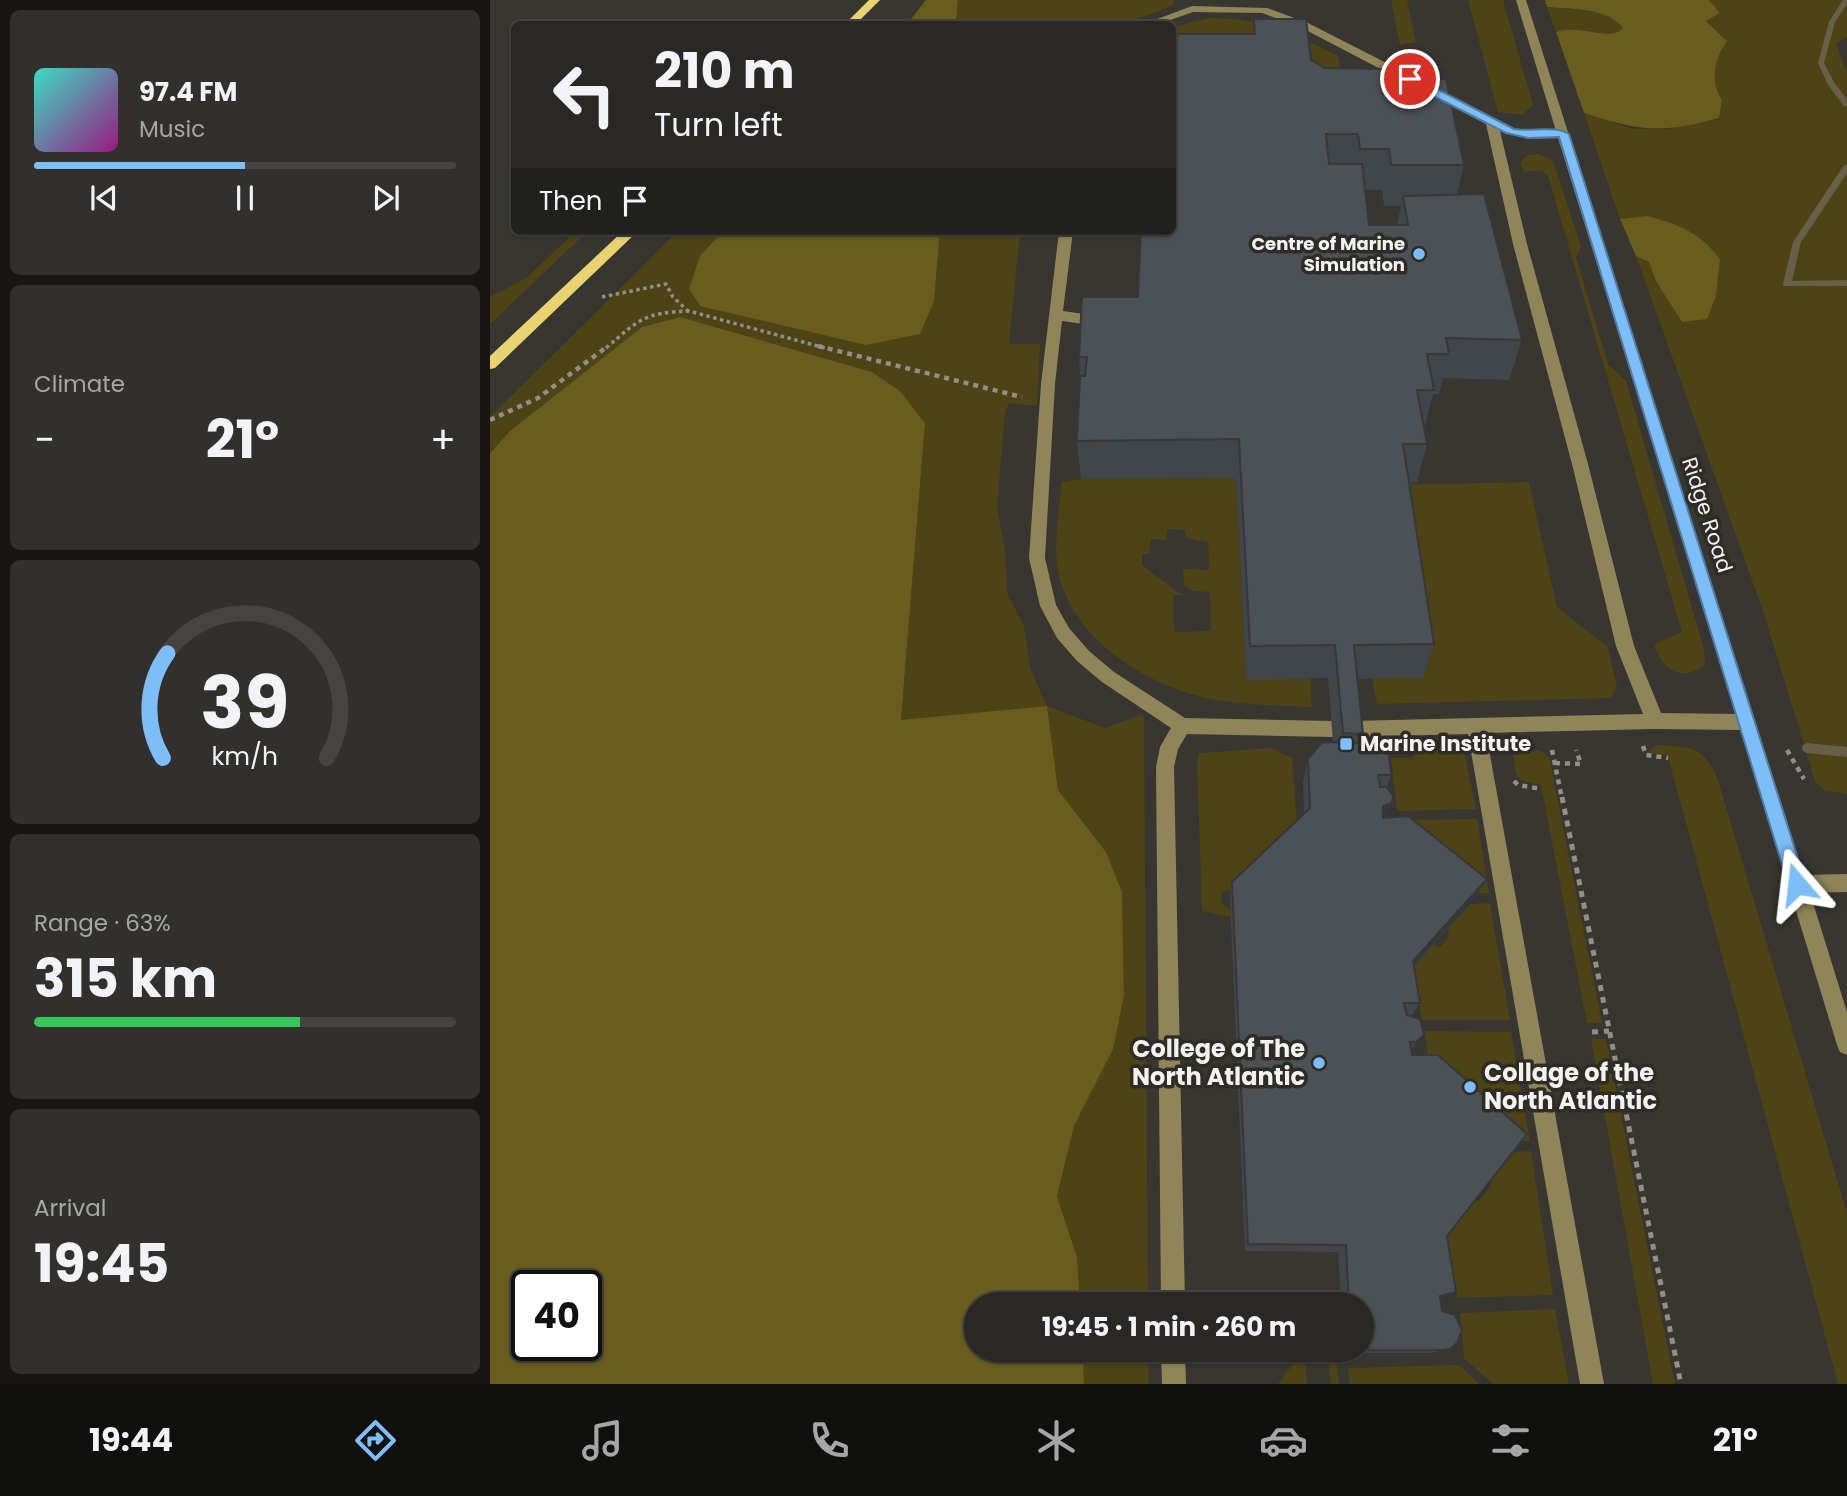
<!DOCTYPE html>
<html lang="en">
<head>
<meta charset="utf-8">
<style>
	:root { --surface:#292824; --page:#31302c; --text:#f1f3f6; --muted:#a5a6a6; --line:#454441; --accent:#7dbef9 }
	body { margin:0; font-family:Poppins,sans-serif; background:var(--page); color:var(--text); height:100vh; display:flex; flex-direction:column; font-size:26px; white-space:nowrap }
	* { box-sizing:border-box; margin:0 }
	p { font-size:23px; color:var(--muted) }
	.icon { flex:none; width:38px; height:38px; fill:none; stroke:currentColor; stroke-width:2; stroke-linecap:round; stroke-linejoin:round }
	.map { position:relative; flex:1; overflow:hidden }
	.sheet { display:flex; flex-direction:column; gap:10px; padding:10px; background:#171614; width:490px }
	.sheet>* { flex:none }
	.guide { position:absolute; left:21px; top:21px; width:665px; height:214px; border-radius:10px; box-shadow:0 2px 5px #0004,0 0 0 2px var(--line); background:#292824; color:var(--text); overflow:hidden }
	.speed { position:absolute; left:21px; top:1270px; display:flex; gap:14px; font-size:35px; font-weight:700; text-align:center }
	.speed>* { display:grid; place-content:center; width:91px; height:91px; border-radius:50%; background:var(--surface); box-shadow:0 2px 5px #0004,0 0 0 2px var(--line); line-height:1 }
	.speed .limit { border:4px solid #111; border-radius:10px; background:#fff; color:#111 }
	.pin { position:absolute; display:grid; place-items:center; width:60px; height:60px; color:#fff; margin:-30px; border:4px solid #fff; border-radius:50%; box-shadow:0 2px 7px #0007 }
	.me { position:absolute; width:77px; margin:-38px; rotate:343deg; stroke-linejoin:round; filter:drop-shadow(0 0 5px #0008) }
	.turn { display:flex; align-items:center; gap:24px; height:147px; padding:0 28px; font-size:32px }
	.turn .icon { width:91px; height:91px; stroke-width:2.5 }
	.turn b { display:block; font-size:49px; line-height:60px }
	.then { display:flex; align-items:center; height:66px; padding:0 28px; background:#0003; gap:14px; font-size:26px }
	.big { font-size:52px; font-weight:700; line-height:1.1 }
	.sheet .widget { flex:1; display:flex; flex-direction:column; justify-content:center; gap:10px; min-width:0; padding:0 24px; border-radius:10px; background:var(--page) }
	.sheet .dial { align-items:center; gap:0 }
	.dial svg { height:182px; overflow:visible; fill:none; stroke:var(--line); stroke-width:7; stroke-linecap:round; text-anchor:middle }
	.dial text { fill:var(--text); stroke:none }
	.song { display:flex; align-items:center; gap:21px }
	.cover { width:84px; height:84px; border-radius:10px; background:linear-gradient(135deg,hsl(170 70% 55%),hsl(310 70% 35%)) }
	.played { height:7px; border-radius:4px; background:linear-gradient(90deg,var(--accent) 50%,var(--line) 50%) }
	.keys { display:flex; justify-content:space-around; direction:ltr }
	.heat { display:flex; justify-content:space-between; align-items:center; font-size:38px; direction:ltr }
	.charge { height:10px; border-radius:5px; background:linear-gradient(90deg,#34c759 63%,var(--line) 0) }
	.trip { position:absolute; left:474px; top:1292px; width:410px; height:70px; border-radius:35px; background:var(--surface); box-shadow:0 2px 5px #0004,0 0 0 2px var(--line); font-weight:700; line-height:70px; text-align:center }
	.tab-bar { display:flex; height:112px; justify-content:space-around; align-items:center; background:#10100e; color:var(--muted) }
	.tab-bar .icon { width:49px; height:49px }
	.tab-bar .active { color:var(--accent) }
	.tab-bar b { font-size:32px; color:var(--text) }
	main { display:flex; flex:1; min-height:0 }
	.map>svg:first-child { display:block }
	.green { fill:#4d4315; fill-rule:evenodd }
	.forest { fill:#695c1d; fill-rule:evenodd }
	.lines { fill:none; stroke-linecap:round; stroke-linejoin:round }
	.stream { fill:#666049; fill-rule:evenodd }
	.path-far2 { stroke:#908f8a; stroke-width:3.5; stroke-dasharray:3.5 3.5; stroke-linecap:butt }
	.path-far1 { stroke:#908f8a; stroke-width:4.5; stroke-dasharray:5 5; stroke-linecap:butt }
	.path { stroke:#908f8a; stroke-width:5; stroke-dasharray:6 6; stroke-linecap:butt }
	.minor { fill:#8f8558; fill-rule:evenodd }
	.major { fill:#e9d371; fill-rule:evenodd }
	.wall { fill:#41464a; fill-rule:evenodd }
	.shaded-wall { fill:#35393c }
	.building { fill:#4c5156; stroke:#35393c; stroke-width:2 }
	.route { fill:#7dbef9; stroke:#517ca2; stroke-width:2 }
	.poi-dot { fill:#7dbef9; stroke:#2d2c26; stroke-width:2.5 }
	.labels { text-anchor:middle; stroke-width:7; stroke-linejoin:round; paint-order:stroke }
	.far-poi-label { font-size:18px; font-weight:bold; fill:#f3f2ee; stroke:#2d2c26; text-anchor:end }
	.street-label { font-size:21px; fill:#f3f2ee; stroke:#2d2c26 }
	.poi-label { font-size:21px; font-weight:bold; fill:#f3f2ee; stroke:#2d2c26; text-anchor:start }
	.near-poi-label { font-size:24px; font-weight:bold; fill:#f3f2ee; stroke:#2d2c26; text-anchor:end }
</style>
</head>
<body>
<main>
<section class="sheet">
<div class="widget">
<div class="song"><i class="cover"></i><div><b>97.4 FM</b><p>Music</p></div></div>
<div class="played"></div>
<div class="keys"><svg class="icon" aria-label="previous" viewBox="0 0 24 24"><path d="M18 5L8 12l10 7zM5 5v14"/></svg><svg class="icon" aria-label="pause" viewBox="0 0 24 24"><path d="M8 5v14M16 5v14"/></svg><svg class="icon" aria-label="next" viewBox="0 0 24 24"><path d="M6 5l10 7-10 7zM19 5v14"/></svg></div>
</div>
<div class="widget"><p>Climate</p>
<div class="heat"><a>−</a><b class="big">21°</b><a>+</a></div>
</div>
<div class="widget dial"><svg viewBox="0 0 100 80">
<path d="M14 69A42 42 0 1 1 86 69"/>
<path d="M14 69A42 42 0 0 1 16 23" stroke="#7dbef9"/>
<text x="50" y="56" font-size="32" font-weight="700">39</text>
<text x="50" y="72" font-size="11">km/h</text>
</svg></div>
<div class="widget"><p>Range · 63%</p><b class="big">315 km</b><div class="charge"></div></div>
<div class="widget"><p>Arrival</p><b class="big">19:45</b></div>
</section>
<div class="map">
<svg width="1357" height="1384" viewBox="0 0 1357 1384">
	<rect width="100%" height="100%" fill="#373630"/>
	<path class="green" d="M468,0H684L682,6L633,24H466Z
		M901,0H917L926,42L910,45Z
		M978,0H1013L1043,105L1032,115L1008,112Z
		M1219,0H1357V37L1346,44L1357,73V794L1334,790L1325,781L1273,611L1146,256L1159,262L1166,281L1226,296L1230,259L1157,216L1130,219L1094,113L1144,129H1177L1229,119L1232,100C1220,80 1224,61 1237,41L1216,20L1230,13Z
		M1057,7C1080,10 1117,8 1133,28C1119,43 1093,22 1066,32Z
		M719,18C770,18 804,33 848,56L853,81L683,47V27Z
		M1048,154L1063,160L1091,247L1086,257L1118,364L1136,381L1214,649L1215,665C1191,683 1172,670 1164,644L1192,632L1058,176L1052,170L1034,172L1030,162L1038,155Z
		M86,231H98L0,324V297L36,278Z
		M188,231H233L210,256L199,289L210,306L444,301L450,231H530L519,344H550L547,406L519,403L515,412L507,507L515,550L517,593L534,626L540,667L557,706L615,728L653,714L654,721L658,1304H590L587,1257L567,1196L584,1126L622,1049L634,996L632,892L616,852L568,790L556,706L411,721L435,423L410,391L382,372L190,317L152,327L20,431L0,453V417Z
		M746,478L756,679H820L822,707C790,706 757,705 726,700C660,688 583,641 568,572C563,547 569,508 572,482L591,479ZM678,529L695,530L696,538L718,542L719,570L693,569L694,585L703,591L720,592L721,631L684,632L683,595H692L652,565V554H659L661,539L676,540Z
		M1039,482L1067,607L1118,647L1127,687L1121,698L887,704L882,678L905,485Z
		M1166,745C1200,747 1214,745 1228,780L1357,1213V1384H1348L1180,764L1177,755L1161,754L1160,750Z
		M782,748L802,758L808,836L773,850V856L746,895L738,889L732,893L731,902L740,909L741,917L712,911L707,763L709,753Z
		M934,748H964L974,751L986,809L907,811L901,758H921Z
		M1029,751H1050L1059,757L1112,1023H1097L1051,785C1026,781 1027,780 1023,755Z
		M987,819L999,893L979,894L908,820Z
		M1000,903L1020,1020H932L923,967L943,945L950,947L959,937L958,929L980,904Z
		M935,1031L1021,1032L1040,1141H1017L940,1072Z
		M1101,1039H1116L1185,1384H1163Z
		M1041,1151L1063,1295L967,1298L956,1230L980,1199L989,1201L1001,1185L1000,1174L1018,1152Z
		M1065,1309L1079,1384H1003L974,1358L970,1313Z
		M593,1349H658L659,1384H594Z
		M814,1349H845L849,1384H841L838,1361L815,1363L817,1384H788Z
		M969,1365L989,1384H860L858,1368Z"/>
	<path class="forest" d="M436,0H468L466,24H417Z
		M1055,0H1219L1230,13L1216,21L1237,41C1224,60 1220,81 1232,100L1229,118C1172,134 1149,131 1094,113L1066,32C1092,23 1120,43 1133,28C1118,8 1080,9 1057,7Z
		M1157,216C1190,225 1208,231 1230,259L1226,296L1217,319L1192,322L1166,281L1159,262L1146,256L1130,219Z
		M233,231H450L444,301L430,334L376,345L210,306L199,289L210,256Z
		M190,317L382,372L410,391L435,423L411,720L557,706L568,790L616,852L632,892L634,996L623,1049L584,1126L567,1196L587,1257L590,1304H486V1349H593L594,1384H0V453L20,431L152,327ZM37,1286H96V1346H37Z"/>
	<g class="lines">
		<path class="stream" d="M1353,0H1357V4L1345,22L1334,63L1345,84L1357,99V106H1354L1338,85L1328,63L1339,22Z
			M1354,165H1357V173L1311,242L1302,281L1357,280V286H1294L1293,284L1303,242Z
			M1317,743L1357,747V757L1317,753L1313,751L1312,748L1313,745Z"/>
		<path class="path-far2" d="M112,297L176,284L183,297L198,311
			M116,348C150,319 153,313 199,311L335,348"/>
		<path class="path-far1" d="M328,346L532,397
			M0,420L48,398L118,346
			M1153,746L1156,755L1178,758
			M1062,750L1072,799
			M1297,750L1314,779
			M1065,763L1091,764L1086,750
			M1024,781L1028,785L1052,789"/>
		<path class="path" d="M1072,797L1191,1384
			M1102,1032L1119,1031"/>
		<path class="minor" d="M1026,0H1036L1314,875L1357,874V892L1320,893L1357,1012V1055L1350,1052L1347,1045L1251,730L1165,729L996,733L1114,1384H1090L978,734L861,737L855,734L852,729L855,724L861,721L1153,714L1126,646L1082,464L1023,244L996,124L810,27L772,13L703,12L669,24H654L702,6L777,8L818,23L1024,128L1038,131H1066ZM1010,131L1038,139L1068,138L1247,714L1171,713L1144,646L1098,464L1037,244Z
			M569,231H583L573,311L615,317L622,322L615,327L572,321L565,384L555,558L566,605L579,628L599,651L624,672L695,718L842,721L848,724L851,729L848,734L842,737L697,734L688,749L684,767L695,1304H671L666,767L670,747L681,728L612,682L587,661L567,638L550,606L539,558L551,384Z
			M671,1349H695L696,1384H672Z"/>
		<path class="major" d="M379,0H390L366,24H355Z
			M133,231H148L5,368L0,369V356Z"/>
	</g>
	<path class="wall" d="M764,19L821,60L835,68L900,78L974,165L967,195L1032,340L1019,380L953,378L949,394H943L934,429L937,444L927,482H919L944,644L933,678L868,679L873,734L871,742L901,775L897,788V817L997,879L985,898L924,967L930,1003L921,1017L934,1035L921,1052L957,1236L953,1297L951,1298L952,1311L960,1349L940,1353H853V1349H872V1304H851L848,1252L755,1251L740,901L742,882L814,813L813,781L818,759L843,742L838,678L756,680L746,478L591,479L587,441L590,376L589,357L648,297L763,34ZM875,190H892L894,206H911L907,225H879Z"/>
	<path class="shaded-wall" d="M902,803L894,824L886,828L893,806Z
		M997,879L985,898L913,978L923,961Z
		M934,1035L924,1049L917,1057L926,1042Z"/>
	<path class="building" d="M764,19H816L821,60L835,68L898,69L900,78L956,79L974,165H901L899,149H870L868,134H836L839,164H872L879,225H918L913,196L994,194L1032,340L956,338L959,354H937L944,390H927L937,444H913L944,644L864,645L873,734L853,733L845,645L760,646L749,439L587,441L590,376H595L597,357H589L592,297H648L651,231H682V34H765Z
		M832,742L881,743L899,755L901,775H888L890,787H896L903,795L902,803L893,806V818L918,816L997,879L923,961L930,1003H914L917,1015L930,1019L934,1035L926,1042H920L922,1055H948L1037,1134L957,1236L966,1292L950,1296L952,1311L965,1315L972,1330L967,1343L960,1349L952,1350H861L872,1349V1304H859L856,1245L758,1244L742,882L820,808L818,759Z"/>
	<path class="route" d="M916,77H924L1024,129C1040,132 1066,125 1079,134L1316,884L1313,889L1307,892L1301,889L1298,884L1069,137L1038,138L1016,133L916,82Z"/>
	<g class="poi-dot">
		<circle cx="929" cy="254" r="7"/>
		<rect x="849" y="737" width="14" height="14" rx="3.5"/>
		<circle cx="829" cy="1063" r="7"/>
		<circle cx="980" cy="1087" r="7"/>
	</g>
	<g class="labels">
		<g class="far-poi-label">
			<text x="915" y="250">Centre of Marine<tspan x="915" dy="21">Simulation</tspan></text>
		</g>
		<g class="street-label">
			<text transform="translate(1217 515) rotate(72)" y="7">Ridge Road</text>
		</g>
		<g class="poi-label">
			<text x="870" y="751">Marine Institute</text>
		</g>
		<g class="near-poi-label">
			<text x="815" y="1057">College of The<tspan x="815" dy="28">North Atlantic</tspan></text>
			<text x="994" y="1081" text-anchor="start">Collage of the<tspan x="994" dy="28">North Atlantic</tspan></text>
		</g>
	</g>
</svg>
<div class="speed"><div class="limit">40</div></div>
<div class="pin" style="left:920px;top:79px;background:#d93025"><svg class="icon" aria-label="arrive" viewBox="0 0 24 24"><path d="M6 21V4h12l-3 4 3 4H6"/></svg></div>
<svg class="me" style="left:1307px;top:884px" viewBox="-20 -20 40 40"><path d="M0-17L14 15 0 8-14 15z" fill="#7dbef9" stroke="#fff" stroke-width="4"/></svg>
<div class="trip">19:45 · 1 min · 260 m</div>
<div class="guide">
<div class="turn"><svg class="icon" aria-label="left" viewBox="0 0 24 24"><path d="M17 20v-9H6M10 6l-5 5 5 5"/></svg><div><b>210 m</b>Turn left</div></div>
<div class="then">Then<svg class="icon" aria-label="arrive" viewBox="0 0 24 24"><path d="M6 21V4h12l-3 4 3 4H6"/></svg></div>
</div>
</div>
</main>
<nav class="tab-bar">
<b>19:44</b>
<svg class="icon active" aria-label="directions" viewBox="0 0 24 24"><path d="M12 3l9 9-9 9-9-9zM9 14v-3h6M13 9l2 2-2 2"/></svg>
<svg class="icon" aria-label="music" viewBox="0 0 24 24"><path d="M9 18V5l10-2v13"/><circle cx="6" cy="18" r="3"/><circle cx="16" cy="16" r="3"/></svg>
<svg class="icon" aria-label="phone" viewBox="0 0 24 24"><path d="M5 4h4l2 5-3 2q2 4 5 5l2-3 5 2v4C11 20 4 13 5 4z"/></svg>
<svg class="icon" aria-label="climate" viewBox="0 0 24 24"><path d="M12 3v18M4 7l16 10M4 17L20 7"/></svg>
<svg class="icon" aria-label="car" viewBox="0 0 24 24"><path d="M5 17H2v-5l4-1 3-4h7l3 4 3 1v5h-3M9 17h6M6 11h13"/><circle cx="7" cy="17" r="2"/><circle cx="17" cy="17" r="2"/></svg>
<svg class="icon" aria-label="filters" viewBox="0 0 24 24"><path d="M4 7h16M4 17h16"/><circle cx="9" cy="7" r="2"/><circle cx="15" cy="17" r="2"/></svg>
<b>21°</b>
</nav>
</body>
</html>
